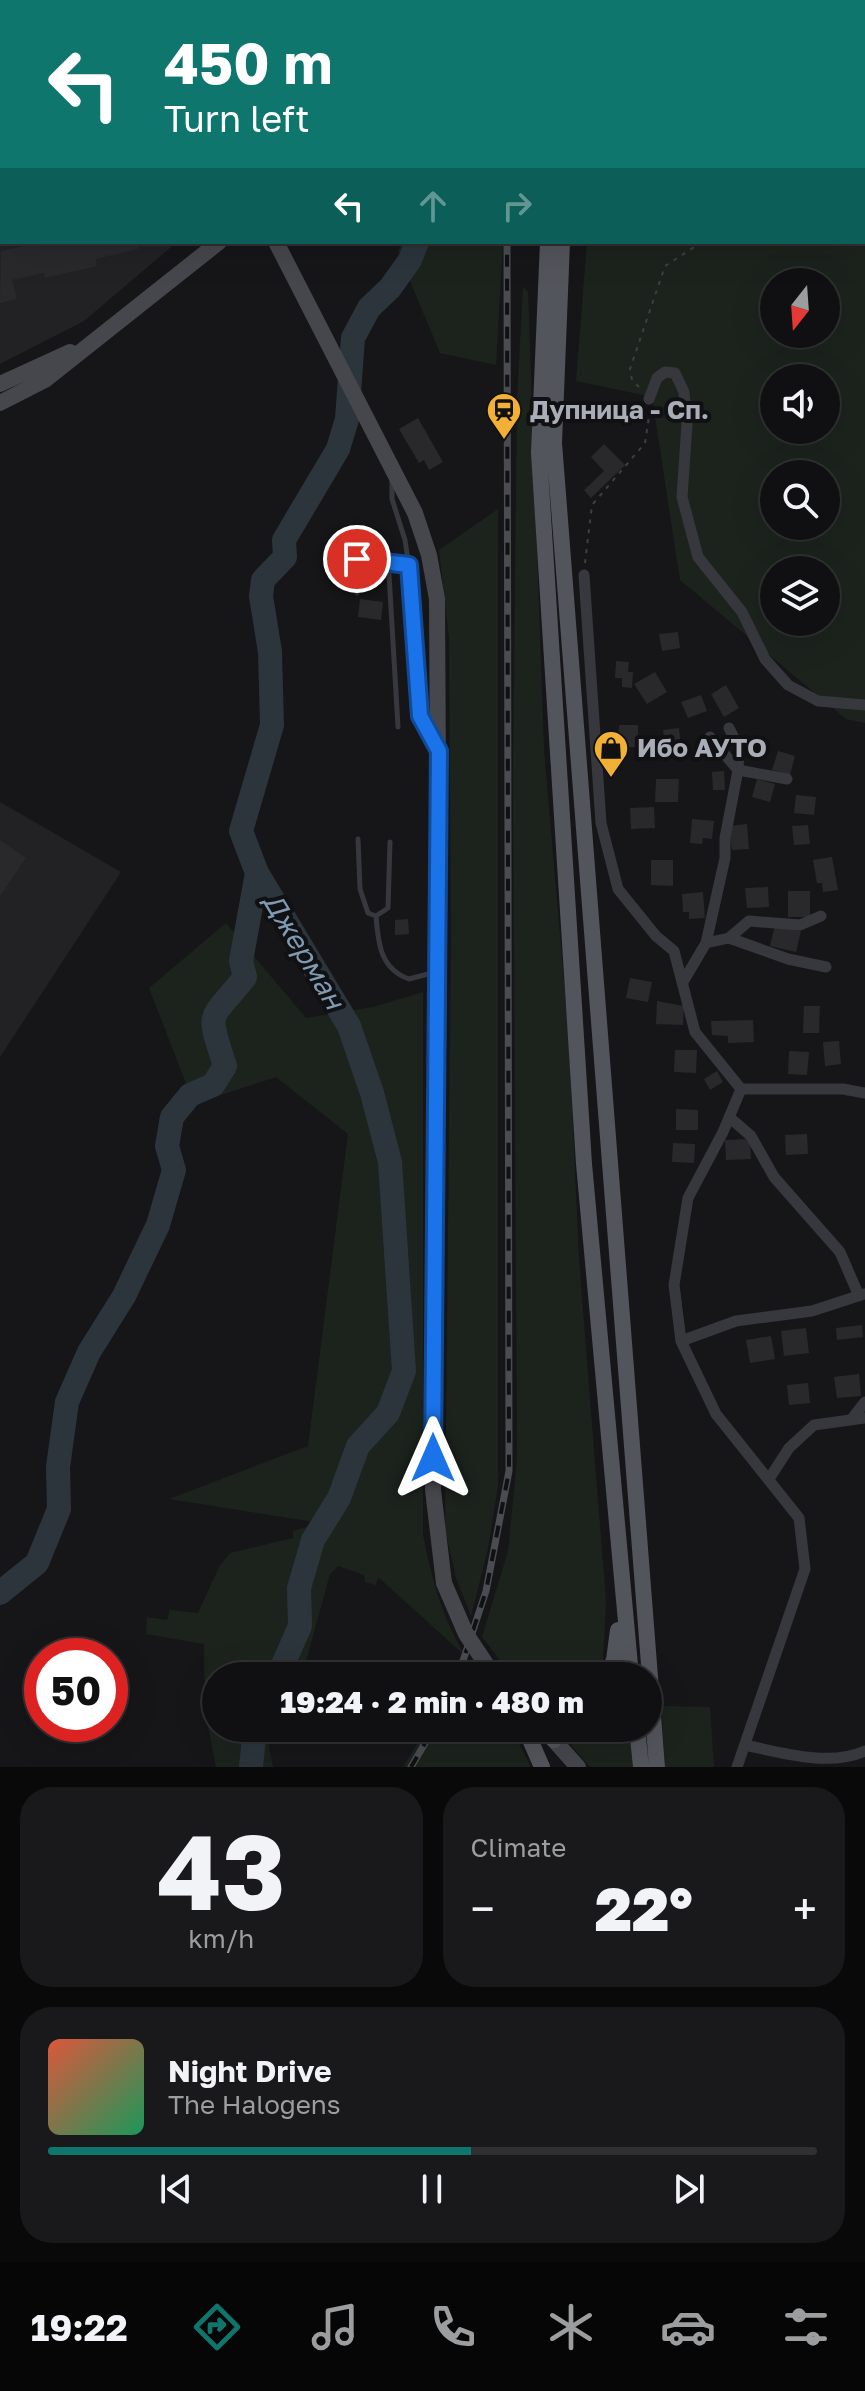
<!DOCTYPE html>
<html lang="en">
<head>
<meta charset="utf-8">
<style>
	:root { --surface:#101012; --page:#19191b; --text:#f1f3f6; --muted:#9c9d9f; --line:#303032; --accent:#0f766e }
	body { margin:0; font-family:"Golos Text",sans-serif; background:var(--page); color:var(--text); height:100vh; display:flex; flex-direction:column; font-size:30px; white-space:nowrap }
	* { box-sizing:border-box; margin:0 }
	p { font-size:26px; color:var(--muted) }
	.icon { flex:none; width:44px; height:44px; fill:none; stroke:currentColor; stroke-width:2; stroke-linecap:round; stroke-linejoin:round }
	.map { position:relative; height:1767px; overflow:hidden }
	.side { display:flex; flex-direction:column; gap:20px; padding:20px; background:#09090a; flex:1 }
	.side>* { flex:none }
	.guide { position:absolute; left:0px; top:0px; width:866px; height:244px; box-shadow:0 8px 32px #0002,0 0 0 2px var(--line); background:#0f766e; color:#fff; overflow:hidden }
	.needle { width:52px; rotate:197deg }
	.controls { position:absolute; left:760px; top:268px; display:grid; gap:16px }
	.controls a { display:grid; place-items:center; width:80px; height:80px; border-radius:50%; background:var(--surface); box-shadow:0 8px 32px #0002,0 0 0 2px var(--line); font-size:40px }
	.speed { position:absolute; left:24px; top:1638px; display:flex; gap:16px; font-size:40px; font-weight:700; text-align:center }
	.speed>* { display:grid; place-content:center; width:104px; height:104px; border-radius:50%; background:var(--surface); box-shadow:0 8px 32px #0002,0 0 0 2px var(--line); line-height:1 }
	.speed .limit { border:12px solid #d22; background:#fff; color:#111 }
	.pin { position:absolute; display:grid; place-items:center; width:68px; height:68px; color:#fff; margin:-34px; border:4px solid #fff; border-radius:50%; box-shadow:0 2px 8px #0007 }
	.me { position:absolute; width:88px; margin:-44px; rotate:0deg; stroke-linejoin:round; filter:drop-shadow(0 0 6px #0008) }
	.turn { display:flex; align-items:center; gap:28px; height:168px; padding:0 32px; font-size:36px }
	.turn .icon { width:104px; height:104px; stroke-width:2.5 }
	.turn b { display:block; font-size:56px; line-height:68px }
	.lanes { display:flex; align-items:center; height:76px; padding:0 32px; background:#0003; justify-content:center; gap:40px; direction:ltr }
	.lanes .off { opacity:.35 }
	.big { font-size:60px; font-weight:800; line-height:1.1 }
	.side .widget { flex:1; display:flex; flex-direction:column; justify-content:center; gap:12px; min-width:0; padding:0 28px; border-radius:32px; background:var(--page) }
	.side .dial { align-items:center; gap:0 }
	.dial b { font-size:104px; line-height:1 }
	.song { display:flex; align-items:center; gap:24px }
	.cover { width:96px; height:96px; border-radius:12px; background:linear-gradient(135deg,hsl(10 70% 55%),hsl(150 70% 35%)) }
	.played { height:8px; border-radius:4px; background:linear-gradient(90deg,var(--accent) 55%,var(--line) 55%) }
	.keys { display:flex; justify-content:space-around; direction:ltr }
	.heat { display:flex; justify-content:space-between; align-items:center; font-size:44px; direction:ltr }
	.side .tiles { flex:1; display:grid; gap:20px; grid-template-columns:1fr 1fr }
	.widget:last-child { grid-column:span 2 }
	.trip { position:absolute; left:202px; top:1662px; width:460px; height:80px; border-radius:40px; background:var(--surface); box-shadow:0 8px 32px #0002,0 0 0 2px var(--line); font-weight:800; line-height:80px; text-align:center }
	.tabs { display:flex; height:128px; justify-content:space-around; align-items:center; background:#060607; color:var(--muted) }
	.tabs .icon { width:56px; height:56px }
	.tabs .selected { color:var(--accent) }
	.tabs b { font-size:36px; color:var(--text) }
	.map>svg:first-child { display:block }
	.built { fill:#222225 }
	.green { fill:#1c231d; fill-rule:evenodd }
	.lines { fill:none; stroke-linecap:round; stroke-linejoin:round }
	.stream { stroke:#2c353c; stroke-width:4 }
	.river { stroke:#2c353c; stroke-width:24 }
	.building { fill:#29292c }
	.path { stroke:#3d3f44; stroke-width:2; stroke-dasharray:4 6; stroke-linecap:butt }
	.lane { stroke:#37383d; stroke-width:5 }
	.street { stroke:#37383d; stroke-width:11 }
	.secondary { stroke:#45474d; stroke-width:16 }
	.primary { stroke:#53555c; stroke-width:16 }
	.rail-casing { stroke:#4a4c52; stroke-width:7 }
	.rail { stroke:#111113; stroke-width:4; stroke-dasharray:12; stroke-linecap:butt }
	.secondary-bridge { stroke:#45474d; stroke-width:16 }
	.route-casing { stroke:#114b97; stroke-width:20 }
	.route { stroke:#1a73e8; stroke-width:14 }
	.labels { text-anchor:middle; stroke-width:8; stroke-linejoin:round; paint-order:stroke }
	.poi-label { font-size:26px; font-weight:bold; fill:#a8adb8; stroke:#111113; text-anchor:start }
	.water-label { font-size:28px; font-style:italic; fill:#7f9bb3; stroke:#111113 }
</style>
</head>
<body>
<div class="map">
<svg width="865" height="1767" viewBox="0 0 865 1767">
	<rect width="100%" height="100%" fill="#161618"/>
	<path class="built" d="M0,199L2,242H177L84,321L0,364Z
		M0,802L121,872L0,1057Z"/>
	<path class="green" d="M668,0H865V723L846,719L680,580L652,397L576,381L587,242H864V2ZM774,282H826V334H774ZM774,378H826V430H774ZM774,474H826V526H774ZM774,570H826V622H774Z
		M402,242H503L496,365L440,353L398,252Z
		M523,287L528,292L544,750L569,1040L579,1260L606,1601L603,1660L588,1676H512L482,1637L508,1551L517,1460L513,779L517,398Z
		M498,509V1486L488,1549L471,1616L456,1578L445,1529L451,941L449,638L439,550Z
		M226,923L306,1018L373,1007L423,992V1535C434,1591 446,1629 478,1676H454L462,1653L378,1577L376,1585L365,1582L364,1575L338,1566L330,1574L302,1676H216V1728H281L269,1745L273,1767H216L205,1711L204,1644L146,1634L147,1617L167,1620L170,1610L198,1613L219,1567L230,1553L293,1538V1531L321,1523L169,1499L308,1446L348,1134L276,1077L194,1104L149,988Z
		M661,1706L710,1707L714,1767H665Z
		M427,1728H511L531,1767H403Z
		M562,1728H629L633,1767H590L565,1738Z"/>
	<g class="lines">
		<path class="stream" d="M0,183L2,182"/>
		<path class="river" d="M542,2L544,0
			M0,1593L37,1563L59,1509L58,1467L67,1402L89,1352L124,1296L158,1225L174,1170L167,1146L172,1117L190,1095L213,1085L225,1066C206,1007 209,1023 245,977L241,961L257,873
			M278,1676L300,1626L299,1588L313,1540L339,1498L358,1446L388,1413L404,1371L390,1162L372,1093L349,1026L257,873L241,831L272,725L270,652L261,596L263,580L285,557L284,540L338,449L347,419L353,338L369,308L390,288L410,260L417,242
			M251,1767L255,1728"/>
	</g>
	<path class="building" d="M42,242H136L138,249L96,259L97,266L45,278L44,273L12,280L17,299L0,303L1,251Z
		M418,418L443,462L429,470L424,460L419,463L399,429Z
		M604,444L625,465L591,498L584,490L604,471L591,457Z
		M360,599L383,602L381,620L358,617Z
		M678,632L680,648L662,651L659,634Z
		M616,661L629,662L628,672H633L632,688L622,687V678H615Z
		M655,672L667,692L647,704L634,684Z
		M726,685L739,708L724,717L711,694Z
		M701,695L707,711L688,718L681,702Z
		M619,725H638V747H618Z
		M679,728L681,747L665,744L663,730Z
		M778,751L795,756L790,775L772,770Z
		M724,771L725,790H713L712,772Z
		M656,779H679L678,802H655Z
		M757,779L775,784L770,802L752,797Z
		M796,795L816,797L814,815L794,813Z
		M654,807L655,828L631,829L630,808Z
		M692,819L714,821L712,839L703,838L702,844L690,843Z
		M747,824L749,849L732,850L729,826Z
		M808,825L810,844L794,845L792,826Z
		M0,840L26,858L0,896Z
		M832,857L838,890L823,892L822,883H817L813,860Z
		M651,860H673V886L651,885Z
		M768,887L769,907L747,908L745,888Z
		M788,891H810V917H788Z
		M703,892L705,918L689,919V912H683L682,894Z
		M408,919L409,934L395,935V920Z
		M775,925L801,931L796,952L770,946Z
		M630,978L652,982L648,1002L626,998Z
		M657,1001L684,1006L683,1025L656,1024Z
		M804,1006H820L819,1033H803Z
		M753,1020L754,1042L728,1043V1036L712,1035L711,1021Z
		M839,1041L841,1064L825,1066L823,1042Z
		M675,1050H697L696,1073L674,1072Z
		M789,1051L809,1052L807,1075L788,1074Z
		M717,1071L723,1082L710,1090L704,1079Z
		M676,1109L698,1110V1130H676Z
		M807,1134L808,1154L786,1155L785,1135Z
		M750,1139L751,1159L726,1160L725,1140Z
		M673,1143L695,1144L694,1163L672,1162Z
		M862,1325L863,1337L837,1340L836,1328Z
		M806,1328L809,1353L784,1356L781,1331Z
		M771,1336L775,1359L750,1363L746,1340Z
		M859,1374L861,1396L837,1398L834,1377Z
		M808,1383L810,1403L789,1405L787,1385Z"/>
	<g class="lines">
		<path class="path" d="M813,2L814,0
			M639,387L632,380L630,369L665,266L702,242
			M585,563L592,505L645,443L650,410"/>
		<path class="lane" d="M0,132L2,131
			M0,241H2
			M392,479V499L405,540L413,593L420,716L432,739
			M357,559L386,561L389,574L398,727
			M357,593L360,565L354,551L355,541L362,536L378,540L386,561L409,565
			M358,839L360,889L368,913L376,916C378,942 380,969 409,979L428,974L436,967
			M376,916L388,908L390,842"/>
		<path class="street" d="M154,2L155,0
			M0,108L2,107
			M649,399L657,378L665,372L675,373L684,392L687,424L682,497L698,557L742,612L765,659L788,685L818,701L865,705
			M584,575L601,823L618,889L656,936L674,951L695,1032L741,1089L723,1132L688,1198L674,1285L681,1341L716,1414L799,1518L805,1569L737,1767
			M710,737L738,770L787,779
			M729,938L749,921L800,925L821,916
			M706,943L729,938L788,959L826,967
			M683,982L706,943L725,858V838L738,770L739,748L729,728
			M741,1089H843L865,1093
			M729,1117L751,1136L774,1177L840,1252L859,1296
			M681,1341L736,1321L812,1311L864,1294
			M851,1420L865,1402
			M769,1479L789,1448L814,1425L865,1418
			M745,1745C782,1753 830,1767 865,1751"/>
		<path class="secondary" d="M246,2L247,0
			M276,242L415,513L429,555L437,599L439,963L433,1490L444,1583
			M0,384L70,352
			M0,403L45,380L219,242
			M543,1728L578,1767"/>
		<path class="primary" d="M624,2L625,0
			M639,2L640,0
			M548,242L539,453L584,1164L631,1676
			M562,242L554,443L657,1767
			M606,1676L614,1660L618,1630
			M525,1728L542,1767
			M553,1728L554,1740
			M637,1728L641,1767"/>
		<g class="rail-casing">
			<path id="rail" d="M580,2L581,0
				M458,1676L486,1591L509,1471L507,242
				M411,1767L434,1728"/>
		</g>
		<use href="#rail" class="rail"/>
		<path class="secondary-bridge" d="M444,1583L466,1634L494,1676"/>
	</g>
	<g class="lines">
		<g class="route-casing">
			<path id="route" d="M357,559L409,565L420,716L439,751L433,1458"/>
		</g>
		<use href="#route" class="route"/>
	</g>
	<defs>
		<g id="station-pin" transform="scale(1.8)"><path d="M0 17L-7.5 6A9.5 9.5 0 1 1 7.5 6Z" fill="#f2b134" stroke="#111113"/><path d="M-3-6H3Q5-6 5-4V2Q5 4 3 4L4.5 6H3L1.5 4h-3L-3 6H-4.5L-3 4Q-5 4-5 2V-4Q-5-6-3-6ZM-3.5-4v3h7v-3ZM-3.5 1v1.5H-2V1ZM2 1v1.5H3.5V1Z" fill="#111"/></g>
		<g id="shop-pin" transform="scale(1.8)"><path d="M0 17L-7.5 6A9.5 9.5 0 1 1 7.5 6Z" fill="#f2b134" stroke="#111113"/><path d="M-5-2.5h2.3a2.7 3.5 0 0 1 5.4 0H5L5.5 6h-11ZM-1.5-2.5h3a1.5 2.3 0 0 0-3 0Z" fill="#111"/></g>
	</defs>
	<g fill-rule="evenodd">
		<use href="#station-pin" x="504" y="410"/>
		<use href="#shop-pin" x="611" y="748"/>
	</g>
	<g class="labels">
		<g class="poi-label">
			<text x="530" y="419">Дупница - Сп.</text>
			<text x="637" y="757">Ибо АУТО</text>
		</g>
		<g class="water-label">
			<text transform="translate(304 951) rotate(59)" y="10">Джерман</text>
		</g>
	</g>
</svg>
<div class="controls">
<a><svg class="needle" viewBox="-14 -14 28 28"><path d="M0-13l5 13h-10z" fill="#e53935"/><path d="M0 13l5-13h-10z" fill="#9c9d9f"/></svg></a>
<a><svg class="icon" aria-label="sound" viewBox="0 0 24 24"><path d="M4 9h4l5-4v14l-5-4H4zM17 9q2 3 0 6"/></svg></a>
<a><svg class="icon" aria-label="search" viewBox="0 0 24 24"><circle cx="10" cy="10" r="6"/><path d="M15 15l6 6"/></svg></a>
<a><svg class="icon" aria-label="layers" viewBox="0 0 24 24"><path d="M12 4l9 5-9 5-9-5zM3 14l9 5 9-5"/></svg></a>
</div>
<div class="speed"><div class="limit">50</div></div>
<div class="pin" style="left:357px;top:559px;background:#d93025"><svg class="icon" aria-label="arrive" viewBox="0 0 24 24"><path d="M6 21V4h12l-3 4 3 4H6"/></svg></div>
<svg class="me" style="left:433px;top:1458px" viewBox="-20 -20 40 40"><path d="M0-17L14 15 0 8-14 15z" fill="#1a73e8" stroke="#fff" stroke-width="4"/></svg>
<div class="trip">19:24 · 2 min · 480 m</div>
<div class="guide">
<div class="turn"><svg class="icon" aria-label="left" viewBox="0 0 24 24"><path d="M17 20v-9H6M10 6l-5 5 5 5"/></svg><div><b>450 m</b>Turn left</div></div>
<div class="lanes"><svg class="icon" aria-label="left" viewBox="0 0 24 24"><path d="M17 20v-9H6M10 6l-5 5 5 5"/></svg><svg class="icon off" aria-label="ahead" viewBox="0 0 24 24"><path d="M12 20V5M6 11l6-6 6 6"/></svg><svg class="icon off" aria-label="right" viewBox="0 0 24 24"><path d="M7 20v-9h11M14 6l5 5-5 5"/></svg></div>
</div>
</div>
<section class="side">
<div class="tiles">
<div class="widget dial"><b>43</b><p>km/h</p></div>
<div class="widget"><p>Climate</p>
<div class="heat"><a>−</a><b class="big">22°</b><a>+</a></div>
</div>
<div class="widget">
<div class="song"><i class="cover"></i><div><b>Night Drive</b><p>The Halogens</p></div></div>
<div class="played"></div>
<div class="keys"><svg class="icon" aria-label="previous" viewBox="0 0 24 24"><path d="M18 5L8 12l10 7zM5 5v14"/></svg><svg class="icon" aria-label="pause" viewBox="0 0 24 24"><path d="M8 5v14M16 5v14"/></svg><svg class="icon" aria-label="next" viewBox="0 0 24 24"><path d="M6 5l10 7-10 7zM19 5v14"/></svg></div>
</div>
</div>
</section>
<nav class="tabs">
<b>19:22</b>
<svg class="icon selected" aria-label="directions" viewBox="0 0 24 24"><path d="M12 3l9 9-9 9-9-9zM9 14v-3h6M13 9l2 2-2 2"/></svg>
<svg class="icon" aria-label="music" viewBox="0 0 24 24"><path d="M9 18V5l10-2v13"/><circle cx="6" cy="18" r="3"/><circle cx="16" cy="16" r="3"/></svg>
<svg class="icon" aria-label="phone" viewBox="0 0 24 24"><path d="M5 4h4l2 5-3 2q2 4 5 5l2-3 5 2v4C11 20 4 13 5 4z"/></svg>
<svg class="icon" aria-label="climate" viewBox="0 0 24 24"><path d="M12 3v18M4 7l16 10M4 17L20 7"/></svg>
<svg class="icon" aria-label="car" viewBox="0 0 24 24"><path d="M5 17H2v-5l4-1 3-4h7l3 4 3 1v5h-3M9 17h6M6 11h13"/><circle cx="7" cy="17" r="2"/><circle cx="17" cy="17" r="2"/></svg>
<svg class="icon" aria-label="filters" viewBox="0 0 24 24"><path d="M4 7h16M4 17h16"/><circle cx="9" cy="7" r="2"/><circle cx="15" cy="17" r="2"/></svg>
</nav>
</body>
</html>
